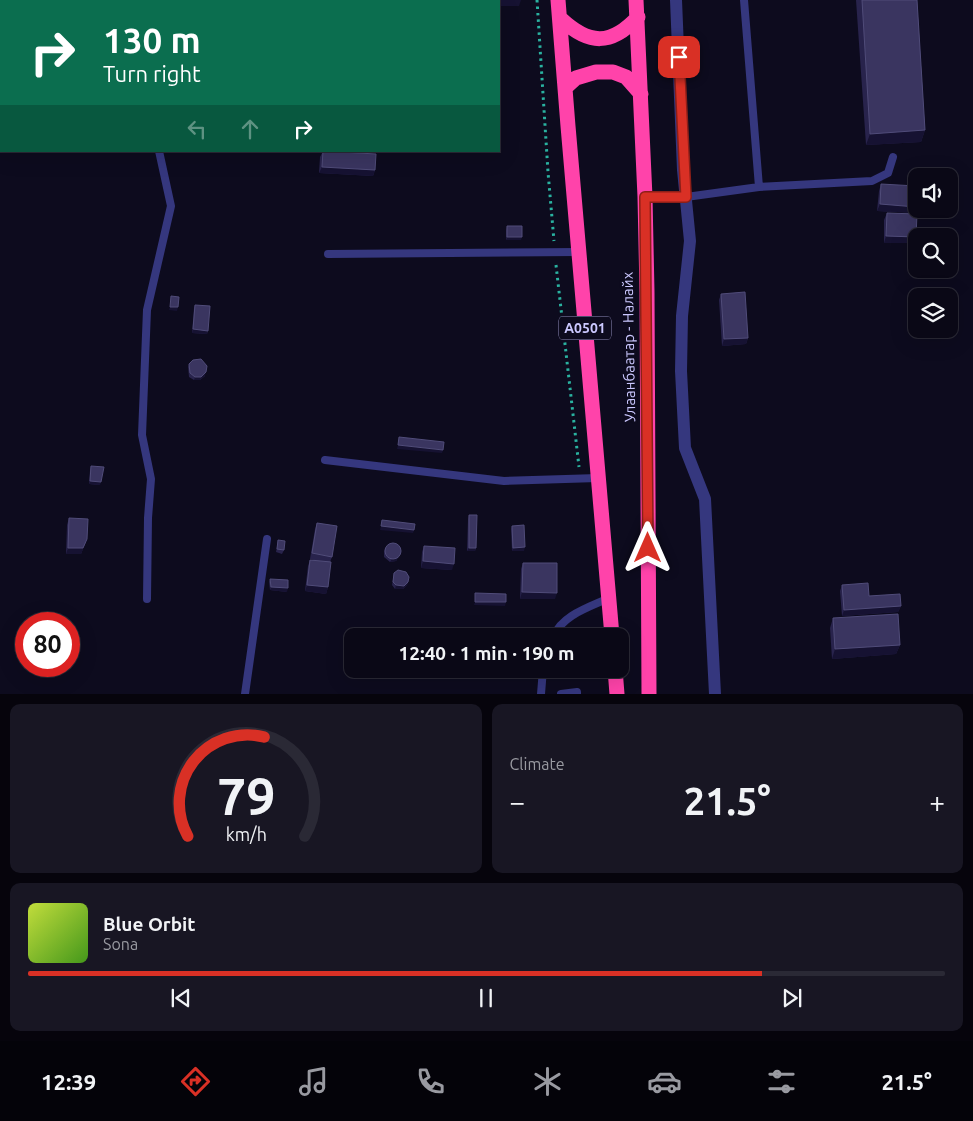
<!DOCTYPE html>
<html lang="en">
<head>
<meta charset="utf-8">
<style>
	:root { --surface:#0a0816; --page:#181623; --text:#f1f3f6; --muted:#999aa1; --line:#2a2935; --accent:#d93025 }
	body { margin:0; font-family:Ubuntu,sans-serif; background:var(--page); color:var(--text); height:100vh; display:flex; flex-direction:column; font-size:19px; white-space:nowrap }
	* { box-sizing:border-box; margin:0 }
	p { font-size:16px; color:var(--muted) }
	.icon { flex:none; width:28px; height:28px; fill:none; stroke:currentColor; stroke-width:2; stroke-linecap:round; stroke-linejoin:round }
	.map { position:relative; height:694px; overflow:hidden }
	.side { display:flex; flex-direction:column; gap:10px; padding:10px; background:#06040c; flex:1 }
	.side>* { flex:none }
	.hud { position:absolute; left:0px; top:0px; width:500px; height:152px; box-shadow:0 5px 20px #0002,0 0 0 1px var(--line); background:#0b6e4f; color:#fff; overflow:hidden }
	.buttons { position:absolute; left:908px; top:168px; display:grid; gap:10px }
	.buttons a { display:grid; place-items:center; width:50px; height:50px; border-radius:10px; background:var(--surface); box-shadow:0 5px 20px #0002,0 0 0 1px var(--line); font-size:25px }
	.speed { position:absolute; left:15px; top:612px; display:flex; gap:10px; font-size:25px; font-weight:700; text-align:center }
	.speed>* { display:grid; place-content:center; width:65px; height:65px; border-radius:50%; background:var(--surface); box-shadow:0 5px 20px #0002,0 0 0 1px var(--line); line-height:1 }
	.speed .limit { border:8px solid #d22; background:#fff; color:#111 }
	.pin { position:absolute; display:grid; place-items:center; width:42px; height:42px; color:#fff; margin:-21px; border-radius:10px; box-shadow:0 2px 8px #0006 }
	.me { position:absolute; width:55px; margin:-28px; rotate:0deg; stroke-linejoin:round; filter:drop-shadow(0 0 4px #0008) }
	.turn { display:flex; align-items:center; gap:18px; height:105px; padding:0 20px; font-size:22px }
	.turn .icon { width:65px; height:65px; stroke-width:2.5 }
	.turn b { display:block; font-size:35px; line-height:42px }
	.lanes { display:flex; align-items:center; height:48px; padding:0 20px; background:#0003; justify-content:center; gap:25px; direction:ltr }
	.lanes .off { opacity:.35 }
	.big { font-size:38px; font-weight:600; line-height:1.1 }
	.side .card { flex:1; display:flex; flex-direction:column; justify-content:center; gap:8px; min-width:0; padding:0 18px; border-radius:10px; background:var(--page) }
	.side .dial { align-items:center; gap:0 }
	.dial svg { height:130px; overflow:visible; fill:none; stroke:var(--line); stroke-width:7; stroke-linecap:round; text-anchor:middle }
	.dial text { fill:var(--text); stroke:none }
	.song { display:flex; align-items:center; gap:15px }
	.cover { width:60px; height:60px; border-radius:8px; background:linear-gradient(135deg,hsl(70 70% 55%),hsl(100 70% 35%)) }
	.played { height:5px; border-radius:2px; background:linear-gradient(90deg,var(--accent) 80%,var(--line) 80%) }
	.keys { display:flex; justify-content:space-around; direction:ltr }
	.heat { display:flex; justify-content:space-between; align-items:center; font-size:28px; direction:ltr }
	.side .tiles { flex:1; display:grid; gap:10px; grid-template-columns:1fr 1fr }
	.card:last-child { grid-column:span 2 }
	.trip { position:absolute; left:344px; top:628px; width:285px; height:50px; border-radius:10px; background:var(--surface); box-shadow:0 5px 20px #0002,0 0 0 1px var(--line); font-weight:600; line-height:50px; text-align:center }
	.tab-bar { display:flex; height:80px; justify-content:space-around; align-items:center; background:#040309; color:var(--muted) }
	.tab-bar .icon { width:35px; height:35px }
	.tab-bar .active { color:var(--accent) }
	.tab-bar b { font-size:22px; color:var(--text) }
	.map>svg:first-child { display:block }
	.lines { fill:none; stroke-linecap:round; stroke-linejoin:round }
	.path { stroke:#2ab2a0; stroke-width:3; stroke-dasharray:2.5 4; stroke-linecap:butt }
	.lane { stroke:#35377e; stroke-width:8 }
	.street { stroke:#35377e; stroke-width:12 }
	.highway { stroke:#ff43aa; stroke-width:15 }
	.wall { fill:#28234c }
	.shaded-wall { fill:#161232 }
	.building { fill:#3a3560; stroke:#504c79 }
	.route-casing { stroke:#8d1f18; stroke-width:12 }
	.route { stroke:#d93025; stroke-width:9 }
	.labels { text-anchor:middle; stroke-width:5; stroke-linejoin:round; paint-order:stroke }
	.shield { fill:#0d0b1e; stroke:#928fbc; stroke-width:1 }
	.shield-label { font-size:14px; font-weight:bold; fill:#cbc8ff }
	.street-label { font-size:15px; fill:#cbc8ff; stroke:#0d0b1e }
</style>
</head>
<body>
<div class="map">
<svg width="973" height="694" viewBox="0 0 973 694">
	<rect width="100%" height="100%" fill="#0d0b1e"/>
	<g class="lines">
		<path class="path" d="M537,0L548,172L554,241
			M556,265L579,467"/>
		<path class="lane" d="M242,0V1
			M744,0L759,187
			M645,197H686L759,187L872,181L888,173L893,157
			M328,254L578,252
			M325,460L504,481L598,478
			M147,599L148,518L151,479L142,435L147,310L171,206L159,151
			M554,636C562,615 590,607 609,598
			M245,694L267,539
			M541,694L543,669
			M561,694L577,692V694"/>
		<path class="street" d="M129,0L132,1
			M676,0L683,170L690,241L682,316L681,371L685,448L705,499L715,694
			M157,1L162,0"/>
		<path class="highway" d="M558,0L568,126L612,636
			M636,0L645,197L647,292L649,694
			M561,19C589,45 611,46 638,17
			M565,88L576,78L596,72H613L626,77L641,94
			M615,669L617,694"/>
	</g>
	<path class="wall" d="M856,0H917L925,130L921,142L866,145Z
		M323,151L375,170L373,176L319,173L320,157Z
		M881,184L918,213L877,211L879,191Z
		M887,213L916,236L914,243H884V220Z
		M507,226L521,240H506V230Z
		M721,294L748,338L746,344L722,346L719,300Z
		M195,305L208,331L207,334L192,333L194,308Z
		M189,364L205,376L200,380H194L189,377L188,367Z
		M91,466L100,485L89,484L90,470Z
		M469,515L476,548L475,551H467L468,519Z
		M69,518L87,539L81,554H66L67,525Z
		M317,523L332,557L330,562L328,587L326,594L305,591L308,566L310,560H314L310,559L315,529Z
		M512,526L524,551H512L511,529Z
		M278,540L284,550L282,554L276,552Z
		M424,546L452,570L421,568L422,552Z
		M385,548L400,555L396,561L390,562L384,557V552Z
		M523,563L555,599H520L521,569Z
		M394,573L408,582L407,585L403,589H395L392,585Z
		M270,579L287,592L270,590L269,582Z
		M842,585L869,596L901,606L898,612L842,616L840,591Z
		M833,618L900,645L896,654L832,659L830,628Z"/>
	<path class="shaded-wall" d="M494,0H521L519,6H499V1H494Z
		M925,130L921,142L866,145L870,134Z
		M322,167L375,170L373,176L319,173Z
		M880,204L916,207V209H920L918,213L877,211Z
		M886,236L916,237V238L914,243H884Z
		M507,237H522L521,240H506Z
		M170,307H178L177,311L169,310Z
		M193,329L208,331L207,334L192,333Z
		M748,338L746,344L722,346L724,339Z
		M206,372L205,376L200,380H194L195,377Z
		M398,445L443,450L442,453L397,449Z
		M90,481L101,482L100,485L89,484Z
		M381,526L414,530L413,533L380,530Z
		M87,539L81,554H66L68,548Z
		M525,547L524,551H512L513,548Z
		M469,548H476L475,551H467Z
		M402,552L396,561L390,562L392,559Z
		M423,561L454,564L452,570L421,568Z
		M408,582L407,585L403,589H395L396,585Z
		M307,585L328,587L326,594L305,591Z
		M271,587L288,588L287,592L270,590Z
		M522,592L557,593L555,599H520Z
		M475,602H506L505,606L474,605Z
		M901,606L898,612L842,616L844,610Z
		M900,645L896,654L832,659L835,649Z"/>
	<path class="building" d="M862,0H917L925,130L870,134Z
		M323,151L376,154L375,170L322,167Z
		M881,184L916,186V207L880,204Z
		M887,213L917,214L916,237L886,236Z
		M507,226H522V237H507Z
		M745,292L748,338L724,339L721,294Z
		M171,296L179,297L178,307H170Z
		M195,305L210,306L208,331L193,329Z
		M201,359L207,366L206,372L201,377H195L190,373L189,364L193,360Z
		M399,437L444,442L443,450L398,445Z
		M91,466L104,467L101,482L90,481Z
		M469,515H477L476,548H469Z
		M69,518L88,519L87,539L83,548H68Z
		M382,520L415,524L414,530L381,526Z
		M317,523L337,526L332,557L312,553Z
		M524,525L525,547L513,548L512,526Z
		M278,540L285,541L284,550L277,549Z
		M385 551a8 8 0 1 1 16 0a8 8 0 1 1-16 0Z
		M424,546L455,548L454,564L423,561Z
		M310,560L331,562L328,587L307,585Z
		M523,563H557V593L522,592Z
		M398,570L406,572L409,577L408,582L404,586L396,585L393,582L394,573Z
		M270,579L288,580V588L271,587Z
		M868,583L869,596L900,594L901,606L844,610L842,585Z
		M475,593L506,594V602H475Z
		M898,614L900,645L835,649L833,618Z"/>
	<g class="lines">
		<g class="route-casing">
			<path id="route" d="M648,548L645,197H686L679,57"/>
		</g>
		<use href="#route" class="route"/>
	</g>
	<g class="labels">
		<rect class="shield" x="559" y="316.5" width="52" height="23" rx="4"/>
		<g class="shield-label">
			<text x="585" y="333">A0501</text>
		</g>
		<g class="street-label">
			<text transform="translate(629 347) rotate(-91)" y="5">Улаанбаатар - Налайх</text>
		</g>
	</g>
</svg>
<div class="buttons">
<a><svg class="icon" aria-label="sound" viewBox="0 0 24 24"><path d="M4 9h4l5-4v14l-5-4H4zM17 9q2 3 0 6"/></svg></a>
<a><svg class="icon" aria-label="search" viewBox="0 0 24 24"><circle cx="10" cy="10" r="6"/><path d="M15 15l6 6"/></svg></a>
<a><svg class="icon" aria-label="layers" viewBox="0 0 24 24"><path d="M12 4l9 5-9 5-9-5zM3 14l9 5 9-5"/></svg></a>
</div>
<div class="speed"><div class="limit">80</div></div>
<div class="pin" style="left:679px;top:57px;background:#d93025"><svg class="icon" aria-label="arrive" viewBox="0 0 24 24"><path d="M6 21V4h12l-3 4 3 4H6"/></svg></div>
<svg class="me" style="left:648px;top:548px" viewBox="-20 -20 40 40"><path d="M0-17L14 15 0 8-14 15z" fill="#d93025" stroke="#fff" stroke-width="4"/></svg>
<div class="trip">12:40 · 1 min · 190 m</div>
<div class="hud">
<div class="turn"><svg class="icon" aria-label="right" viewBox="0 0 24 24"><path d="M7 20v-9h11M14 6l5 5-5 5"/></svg><div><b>130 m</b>Turn right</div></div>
<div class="lanes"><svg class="icon off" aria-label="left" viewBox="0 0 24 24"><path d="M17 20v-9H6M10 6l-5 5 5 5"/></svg><svg class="icon off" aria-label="ahead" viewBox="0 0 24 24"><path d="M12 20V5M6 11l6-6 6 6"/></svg><svg class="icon" aria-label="right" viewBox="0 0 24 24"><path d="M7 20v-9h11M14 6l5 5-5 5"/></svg></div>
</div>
</div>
<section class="side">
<div class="tiles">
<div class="card dial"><svg viewBox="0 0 100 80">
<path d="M14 69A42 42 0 1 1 86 69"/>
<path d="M14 69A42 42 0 0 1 61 8" stroke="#d93025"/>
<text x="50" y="56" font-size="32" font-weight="700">79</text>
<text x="50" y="72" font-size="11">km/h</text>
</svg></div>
<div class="card"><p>Climate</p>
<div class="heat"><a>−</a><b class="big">21.5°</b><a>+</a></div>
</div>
<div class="card">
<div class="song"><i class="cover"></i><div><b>Blue Orbit</b><p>Sona</p></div></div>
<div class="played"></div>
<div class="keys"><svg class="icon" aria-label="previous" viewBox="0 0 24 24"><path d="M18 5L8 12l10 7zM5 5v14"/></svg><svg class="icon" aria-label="pause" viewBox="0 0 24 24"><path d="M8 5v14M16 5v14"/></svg><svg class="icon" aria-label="next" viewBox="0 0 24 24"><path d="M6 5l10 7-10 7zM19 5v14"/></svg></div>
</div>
</div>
</section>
<nav class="tab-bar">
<b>12:39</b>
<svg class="icon active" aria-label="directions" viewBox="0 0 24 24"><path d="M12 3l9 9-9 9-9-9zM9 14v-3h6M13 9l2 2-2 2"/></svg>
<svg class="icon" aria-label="music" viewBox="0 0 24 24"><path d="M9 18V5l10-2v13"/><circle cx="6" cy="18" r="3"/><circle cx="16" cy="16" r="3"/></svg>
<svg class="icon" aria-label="phone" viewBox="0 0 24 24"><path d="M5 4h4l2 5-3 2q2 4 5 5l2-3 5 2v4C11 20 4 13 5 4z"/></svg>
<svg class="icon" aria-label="climate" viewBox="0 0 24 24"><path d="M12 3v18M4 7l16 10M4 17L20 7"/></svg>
<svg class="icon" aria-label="car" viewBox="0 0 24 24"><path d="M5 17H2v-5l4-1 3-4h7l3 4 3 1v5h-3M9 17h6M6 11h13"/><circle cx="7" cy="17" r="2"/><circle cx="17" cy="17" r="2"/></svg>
<svg class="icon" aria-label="filters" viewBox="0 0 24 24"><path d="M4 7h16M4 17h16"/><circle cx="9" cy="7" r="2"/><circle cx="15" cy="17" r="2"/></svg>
<b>21.5°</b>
</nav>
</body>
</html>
